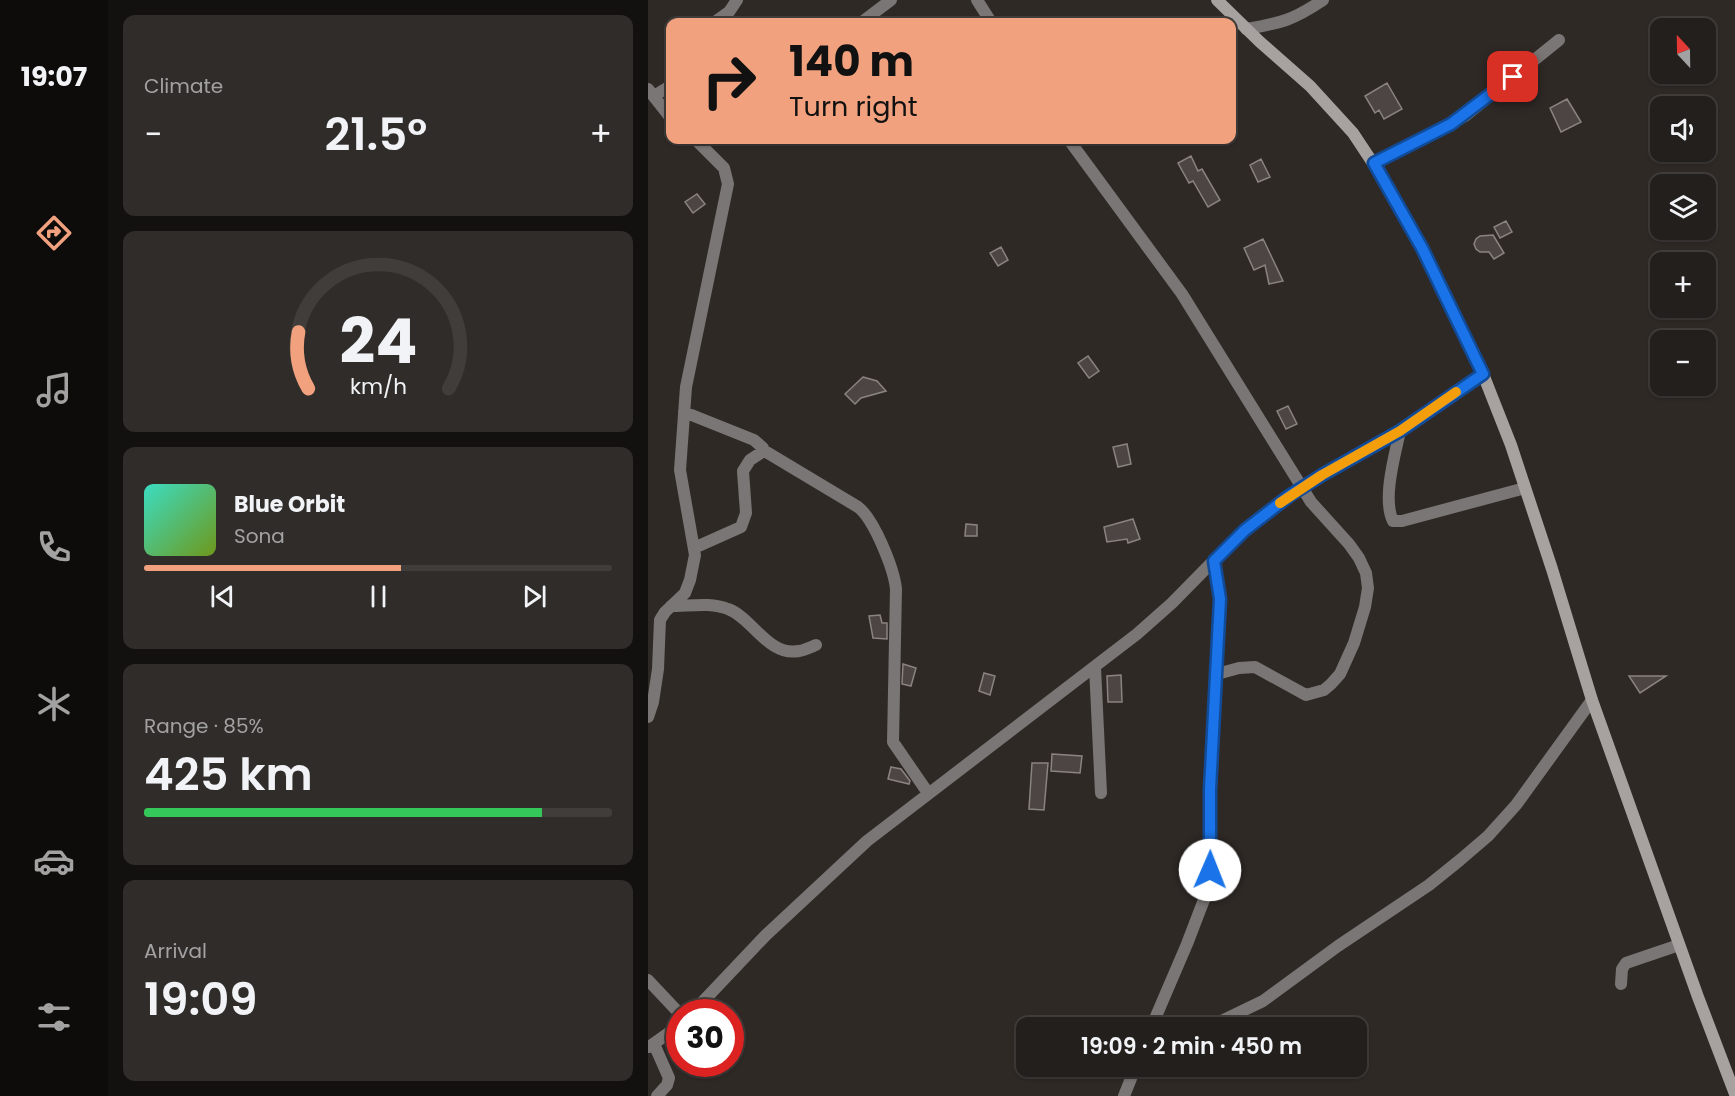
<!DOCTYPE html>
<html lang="en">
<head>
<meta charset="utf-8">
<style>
	:root { --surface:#231f1c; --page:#2f2c29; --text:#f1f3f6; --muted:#a3a2a3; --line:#403d3b; --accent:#f1a17d }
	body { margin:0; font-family:Poppins,sans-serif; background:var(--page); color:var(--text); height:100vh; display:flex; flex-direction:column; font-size:22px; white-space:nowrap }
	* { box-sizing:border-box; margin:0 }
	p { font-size:20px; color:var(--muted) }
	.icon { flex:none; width:33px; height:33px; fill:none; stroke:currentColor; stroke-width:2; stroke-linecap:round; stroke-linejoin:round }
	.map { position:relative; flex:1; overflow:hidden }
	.drawer { display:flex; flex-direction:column; gap:15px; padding:15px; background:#13110f; width:540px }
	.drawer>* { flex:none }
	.hud { position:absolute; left:18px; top:18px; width:570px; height:126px; border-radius:12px; box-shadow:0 2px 4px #0004,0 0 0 2px var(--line); background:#f1a17d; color:#111; overflow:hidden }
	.needle { width:39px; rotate:338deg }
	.controls { position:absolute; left:1002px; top:18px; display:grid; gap:12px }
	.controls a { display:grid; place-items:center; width:66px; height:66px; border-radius:12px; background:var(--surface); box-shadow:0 2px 4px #0004,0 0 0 2px var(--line); font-size:30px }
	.speed { position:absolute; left:18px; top:999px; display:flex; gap:12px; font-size:30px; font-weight:700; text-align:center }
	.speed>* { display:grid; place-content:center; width:78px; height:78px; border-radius:50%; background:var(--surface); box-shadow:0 2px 4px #0004,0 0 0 2px var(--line); line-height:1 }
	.speed .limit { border:9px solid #d22; background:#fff; color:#111 }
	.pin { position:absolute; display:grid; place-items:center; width:51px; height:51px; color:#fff; margin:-26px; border-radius:12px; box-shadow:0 3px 9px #0006 }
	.me { position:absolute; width:66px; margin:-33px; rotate:1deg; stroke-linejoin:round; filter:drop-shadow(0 0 4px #0008) }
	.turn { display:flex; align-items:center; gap:21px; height:126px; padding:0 24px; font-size:27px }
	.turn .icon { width:78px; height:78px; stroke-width:2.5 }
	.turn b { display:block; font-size:42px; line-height:51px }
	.big { font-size:45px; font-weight:600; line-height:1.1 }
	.drawer .widget { flex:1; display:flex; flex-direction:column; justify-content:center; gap:9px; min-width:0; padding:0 21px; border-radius:12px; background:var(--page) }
	.drawer .dial { align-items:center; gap:0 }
	.dial svg { height:156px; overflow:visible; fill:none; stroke:var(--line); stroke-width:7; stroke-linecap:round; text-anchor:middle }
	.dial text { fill:var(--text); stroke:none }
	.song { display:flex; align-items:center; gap:18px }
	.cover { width:72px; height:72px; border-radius:9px; background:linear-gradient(135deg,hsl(170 70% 55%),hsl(80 70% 35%)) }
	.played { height:6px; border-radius:3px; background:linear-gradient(90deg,var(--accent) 55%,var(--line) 55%) }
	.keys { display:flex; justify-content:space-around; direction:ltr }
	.heat { display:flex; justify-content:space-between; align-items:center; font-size:33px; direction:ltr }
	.charge { height:9px; border-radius:4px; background:linear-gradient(90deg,#34c759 85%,var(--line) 0) }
	.trip { position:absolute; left:368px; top:1017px; width:351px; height:60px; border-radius:12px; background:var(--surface); box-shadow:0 2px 4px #0004,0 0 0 2px var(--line); font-weight:600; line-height:60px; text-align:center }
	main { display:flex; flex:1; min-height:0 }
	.tabs { display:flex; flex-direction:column; width:108px; justify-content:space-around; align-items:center; background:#0e0c0b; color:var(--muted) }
	.tabs .icon { width:42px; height:42px }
	.tabs .on { color:var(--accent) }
	.tabs b { font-size:27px; color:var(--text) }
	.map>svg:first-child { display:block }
	.building { fill:#4c4543; stroke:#8a8380; stroke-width:1.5 }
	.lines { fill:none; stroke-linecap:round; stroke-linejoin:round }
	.street { stroke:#797675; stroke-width:12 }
	.secondary { stroke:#a7a19f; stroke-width:12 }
	.route-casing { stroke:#114b97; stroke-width:15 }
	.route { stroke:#1a73e8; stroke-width:10 }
	.slow { stroke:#f59e0b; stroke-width:10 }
</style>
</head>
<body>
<main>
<nav class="tabs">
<b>19:07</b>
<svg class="icon on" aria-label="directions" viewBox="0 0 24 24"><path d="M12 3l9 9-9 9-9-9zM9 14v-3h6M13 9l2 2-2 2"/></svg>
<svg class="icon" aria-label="music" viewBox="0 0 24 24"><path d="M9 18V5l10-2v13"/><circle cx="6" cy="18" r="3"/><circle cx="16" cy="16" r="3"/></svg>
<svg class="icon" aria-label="phone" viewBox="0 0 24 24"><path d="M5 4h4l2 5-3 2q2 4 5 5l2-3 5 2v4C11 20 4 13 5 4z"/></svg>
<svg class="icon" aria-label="climate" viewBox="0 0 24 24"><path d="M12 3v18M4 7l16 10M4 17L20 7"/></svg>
<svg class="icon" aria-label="car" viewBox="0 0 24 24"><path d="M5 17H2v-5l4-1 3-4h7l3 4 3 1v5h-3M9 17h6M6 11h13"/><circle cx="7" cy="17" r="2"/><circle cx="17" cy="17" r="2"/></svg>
<svg class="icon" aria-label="filters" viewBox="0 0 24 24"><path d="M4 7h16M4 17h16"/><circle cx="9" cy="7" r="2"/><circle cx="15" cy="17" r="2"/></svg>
</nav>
<section class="drawer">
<div class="widget"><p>Climate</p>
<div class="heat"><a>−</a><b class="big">21.5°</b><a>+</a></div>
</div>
<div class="widget dial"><svg viewBox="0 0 100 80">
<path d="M14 69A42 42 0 1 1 86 69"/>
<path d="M14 69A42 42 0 0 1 9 40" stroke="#f1a17d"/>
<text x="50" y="56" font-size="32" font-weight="700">24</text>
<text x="50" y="72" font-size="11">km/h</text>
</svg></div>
<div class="widget">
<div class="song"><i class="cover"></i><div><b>Blue Orbit</b><p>Sona</p></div></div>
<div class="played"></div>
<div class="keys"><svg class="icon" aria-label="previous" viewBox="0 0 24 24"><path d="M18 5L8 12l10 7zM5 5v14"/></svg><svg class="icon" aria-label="pause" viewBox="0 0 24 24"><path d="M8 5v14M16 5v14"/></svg><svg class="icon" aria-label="next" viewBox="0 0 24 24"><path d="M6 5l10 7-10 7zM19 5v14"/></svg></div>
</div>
<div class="widget"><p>Range · 85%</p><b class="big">425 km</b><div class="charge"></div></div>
<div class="widget"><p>Arrival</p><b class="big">19:09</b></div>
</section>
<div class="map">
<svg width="1087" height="1096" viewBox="0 0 1087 1096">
	<rect width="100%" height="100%" fill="#2f2926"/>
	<path class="building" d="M739,83L754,109L736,119L731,110L727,113L717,96Z
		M919,99L933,122L913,132L902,108Z
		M543,156L550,171L554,169L572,200L560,207L545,181L541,183L530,163Z
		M613,159L622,177L610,182L602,165Z
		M49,194L57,204L45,213L37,202Z
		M858,221L864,232L852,238L846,227Z
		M845,235L856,253L846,259L841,252H832L828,249L826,244L828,239L832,236Z
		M615,239L617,243L635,281L621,284L617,265L606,270L596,248Z
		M353,247L360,260L350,266L342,253Z
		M440,356L451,371L441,378L430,363Z
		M215,377L229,381L238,391L213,398L207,404L197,394Z
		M640,406L649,424L638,429L629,411Z
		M479,444L483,464L470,467L465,447Z
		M485,519L492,539L480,543L479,539L459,542L456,527Z
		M318,524L329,525V536H317Z
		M232,615L234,623H239V639L225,638L221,616Z
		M255,664L268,668L263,686L254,684Z
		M336,673L347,676L342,695L331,691Z
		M473,675L474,702H460L459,676Z
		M981,676H1018L992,693Z
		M404,754L434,756L432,773L403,771Z
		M384,763H400L396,810L381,809Z
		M243,767L253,769L262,781L261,784L240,779Z"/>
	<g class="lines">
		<path class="street" d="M329,0L343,22
			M67,22L81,12L89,0
			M214,22L243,0
			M598,29C634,23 645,20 675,0
			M0,89L22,117
			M6,96L22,86
			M421,140L534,294L663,502L701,544L711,558L718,573L720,588L717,607L706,643L692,674L683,684L676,690L658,695L607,667L591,668L569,674
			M726,163L817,116L911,40
			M36,412L106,440L115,448L114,452L102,460L95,471L98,513L93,527L46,548
			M752,431C747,455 734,499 745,521H754L877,488
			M115,450L210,507C226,519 246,569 248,589L245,742L280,793
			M23,606C41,606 63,602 80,609C105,618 120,657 151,651C157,650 163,647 168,645
			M447,667L453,793
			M0,717L5,702L10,669L12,620L17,612L37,593L42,580L47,555L32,470L38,387L80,184L76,168L48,140
			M0,980L32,1014
			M973,984L974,969L978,963L1031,945
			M45,1012L118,935L219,841L489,634L524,603L581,545L612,517L674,475L752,431L835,374
			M503,1028L539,944L557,897L562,879L563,789L572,599L566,561
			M559,1028L615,1001L690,946L781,885L812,860L840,836L868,805L944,700
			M6,1044L21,1078L19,1085L9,1096
			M1,1047L32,1025
			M476,1096L488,1066"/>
		<path class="secondary" d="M569,0L612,42L662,86L705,133L740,186L774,248L835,374L863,445L904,569L944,700L1050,997L1087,1094"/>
	</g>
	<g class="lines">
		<g class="route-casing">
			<path id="route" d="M562,870V789L572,599L566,561L597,530L641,496L674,475L752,431L835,374L774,248L726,163L803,124L865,77"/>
		</g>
		<use href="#route" class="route"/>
		<path class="slow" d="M632,503L674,475L752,431L808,392"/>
	</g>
</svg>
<div class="controls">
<a><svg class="needle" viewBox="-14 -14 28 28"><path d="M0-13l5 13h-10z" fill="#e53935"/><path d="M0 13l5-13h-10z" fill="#a3a2a3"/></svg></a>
<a><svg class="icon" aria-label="sound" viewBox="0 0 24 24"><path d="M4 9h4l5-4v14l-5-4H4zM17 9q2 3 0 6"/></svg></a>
<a><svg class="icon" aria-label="layers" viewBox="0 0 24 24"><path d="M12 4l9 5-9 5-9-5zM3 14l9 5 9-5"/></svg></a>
<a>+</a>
<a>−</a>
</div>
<div class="speed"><div class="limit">30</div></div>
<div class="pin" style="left:865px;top:77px;background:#d93025"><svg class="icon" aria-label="arrive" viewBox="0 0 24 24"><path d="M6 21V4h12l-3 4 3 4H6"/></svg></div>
<svg class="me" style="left:562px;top:870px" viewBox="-20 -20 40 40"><circle r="19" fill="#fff"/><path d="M0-13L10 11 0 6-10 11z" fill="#1a73e8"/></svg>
<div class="trip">19:09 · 2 min · 450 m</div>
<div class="hud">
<div class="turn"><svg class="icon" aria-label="right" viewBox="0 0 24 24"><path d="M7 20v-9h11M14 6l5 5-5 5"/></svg><div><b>140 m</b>Turn right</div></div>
</div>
</div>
</main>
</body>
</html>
